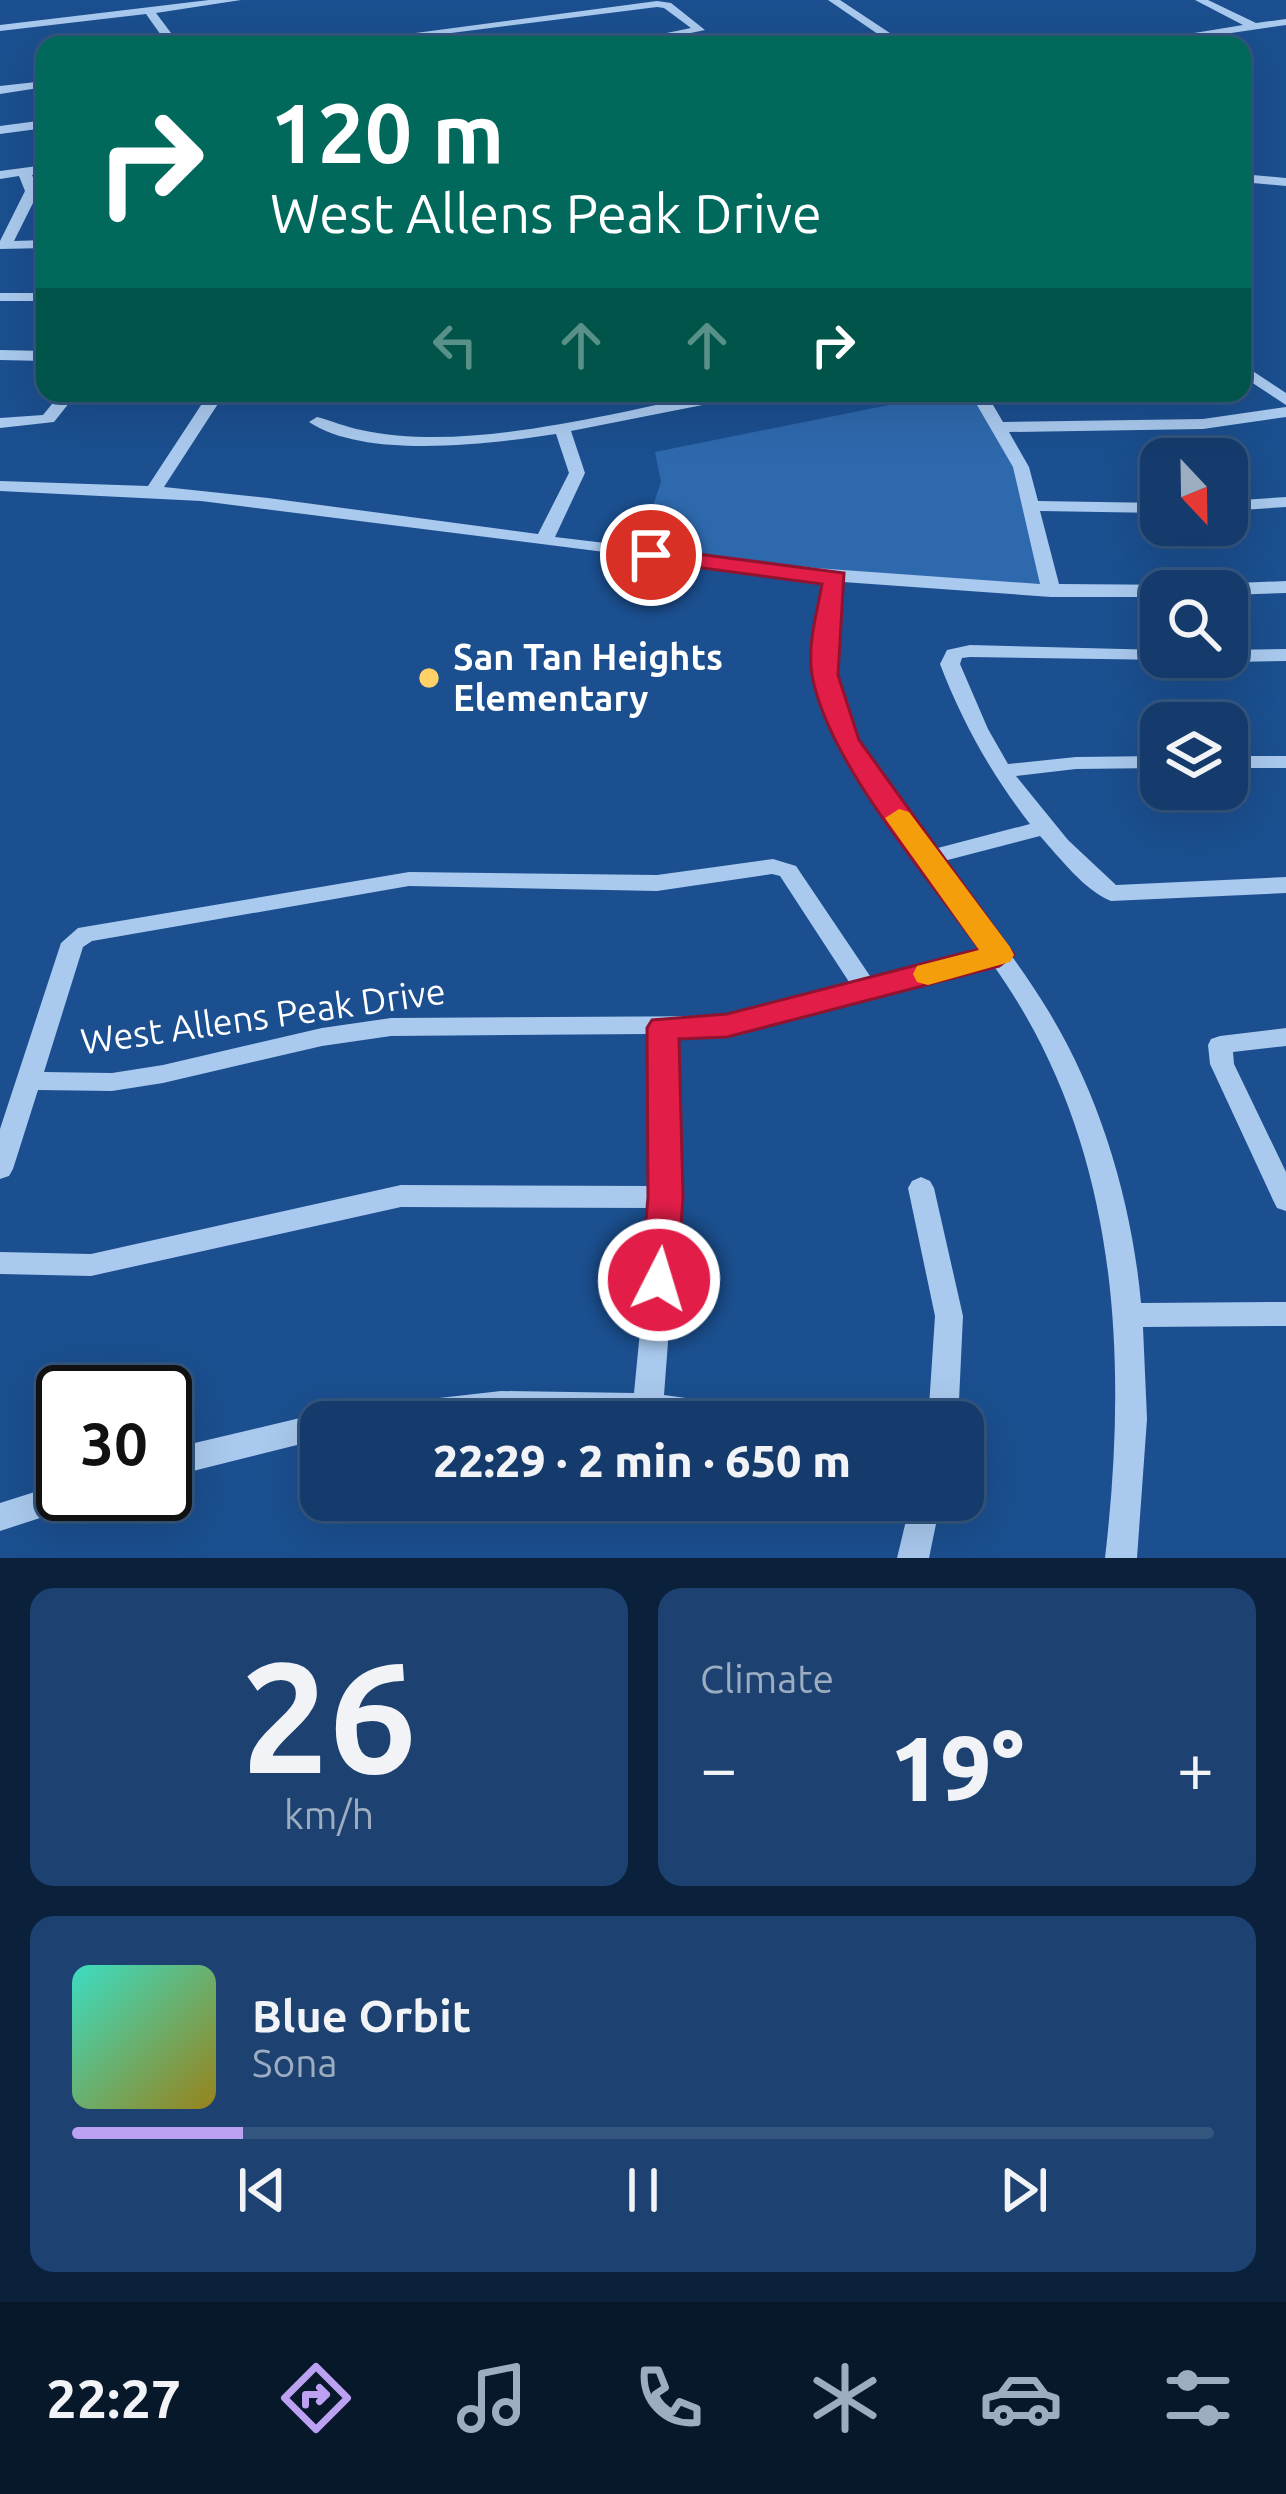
<!DOCTYPE html>
<html lang="en">
<head>
<meta charset="utf-8">
<style>
	:root { --surface:#143b6b; --page:#1d4271; --text:#f1f3f6; --muted:#9dadc1; --line:#33557e; --accent:#bca0f2 }
	body { margin:0; font-family:Ubuntu,sans-serif; background:var(--page); color:var(--text); height:100vh; display:flex; flex-direction:column; font-size:45px; white-space:nowrap }
	* { box-sizing:border-box; margin:0 }
	p { font-size:39px; color:var(--muted) }
	.icon { flex:none; width:66px; height:66px; fill:none; stroke:currentColor; stroke-width:2; stroke-linecap:round; stroke-linejoin:round }
	.map { position:relative; height:1558px; overflow:hidden }
	.side { display:flex; flex-direction:column; gap:30px; padding:30px; background:#0b203b; flex:1 }
	.side>* { flex:none }
	.top-card { position:absolute; left:36px; top:36px; width:1215px; height:366px; border-radius:24px; box-shadow:0 12px 48px #0002,0 0 0 3px var(--line); background:#00695c; color:#fff; overflow:hidden }
	.needle { width:78px; rotate:158deg }
	.controls { position:absolute; left:1140px; top:438px; display:grid; gap:24px }
	.controls a { display:grid; place-items:center; width:108px; height:108px; border-radius:24px; background:var(--surface); box-shadow:0 12px 48px #0002,0 0 0 3px var(--line); font-size:60px }
	.speed { position:absolute; left:36px; top:1365px; display:flex; gap:24px; font-size:60px; font-weight:700; text-align:center }
	.speed>* { display:grid; place-content:center; width:156px; height:156px; border-radius:50%; background:var(--surface); box-shadow:0 12px 48px #0002,0 0 0 3px var(--line); line-height:1 }
	.speed .limit { border:6px solid #111; border-radius:18px; background:#fff; color:#111 }
	.pin { position:absolute; display:grid; place-items:center; width:102px; height:102px; color:#fff; margin:-51px; border:6px solid #fff; border-radius:50%; box-shadow:0 3px 12px #0007 }
	.me { position:absolute; width:132px; margin:-66px; rotate:5deg; stroke-linejoin:round; filter:drop-shadow(0 0 9px #0008) }
	.turn { display:flex; align-items:center; gap:42px; height:252px; padding:0 36px; font-size:54px }
	.turn .icon { width:156px; height:156px; stroke-width:2.5 }
	.turn b { display:block; font-size:84px; line-height:102px }
	.lanes { display:flex; align-items:center; height:114px; padding:0 36px; background:#0003; justify-content:center; gap:60px; direction:ltr }
	.lanes .off { opacity:.35 }
	.big { font-size:90px; font-weight:800; line-height:1.1 }
	.side .tile { flex:1; display:flex; flex-direction:column; justify-content:center; gap:18px; min-width:0; padding:0 42px; border-radius:24px; background:var(--page) }
	.side .dial { align-items:center; gap:0 }
	.dial b { font-size:156px; line-height:1 }
	.song { display:flex; align-items:center; gap:36px }
	.cover { width:144px; height:144px; border-radius:18px; background:linear-gradient(135deg,hsl(170 70% 55%),hsl(50 70% 35%)) }
	.played { height:12px; border-radius:6px; background:linear-gradient(90deg,var(--accent) 15%,var(--line) 15%) }
	.keys { display:flex; justify-content:space-around; direction:ltr }
	.heat { display:flex; justify-content:space-between; align-items:center; font-size:66px; direction:ltr }
	.side .tiles { flex:1; display:grid; gap:30px; grid-template-columns:1fr 1fr }
	.tile:last-child { grid-column:span 2 }
	.trip { position:absolute; left:300px; top:1401px; width:684px; height:120px; border-radius:24px; background:var(--surface); box-shadow:0 12px 48px #0002,0 0 0 3px var(--line); font-weight:800; line-height:120px; text-align:center }
	.tabs { display:flex; height:192px; justify-content:space-around; align-items:center; background:#08182b; color:var(--muted) }
	.tabs .icon { width:84px; height:84px }
	.tabs .selected { color:var(--accent) }
	.tabs b { font-size:54px; color:var(--text) }
	.map>svg:first-child { display:block }
	.green { fill:#2e69ad }
	.lines { fill:none; stroke-linecap:round; stroke-linejoin:round }
	.minor { fill:#a9c9ee; fill-rule:evenodd }
	.route { fill:#e11d48; stroke:#92132f; stroke-width:3 }
	.slow { fill:#f59e0b }
	.poi-dot { fill:#ffd166; stroke:#1b4f8f; stroke-width:4.5 }
	.labels { text-anchor:middle; stroke-width:12; stroke-linejoin:round; paint-order:stroke }
	.poi-label { font-size:36px; font-weight:bold; fill:#fff; stroke:#1b4f8f; text-anchor:start }
	.street-label { font-size:36px; fill:#fff; stroke:#1b4f8f }
</style>
</head>
<body>
<div class="map">
<svg width="1286" height="1558" viewBox="0 0 1286 1558">
	<rect width="100%" height="100%" fill="#1b4f8f"/>
	<path class="green" d="M978,393L1014,451L1051,591L637,553L661,482L655,452L934,396Z"/>
	<g class="lines">
		<path class="minor" d="M209,0H241L156,13L180,45H168L146,14L0,31V25Z
			M828,0H840L908,45H894Z
			M1195,0H1208L1256,23L1286,19V25L1150,45H1121L1243,25Z
			M657,1L671,3L705,30L633,45H608L691,28L664,8L657,7L357,45H325Z
			M45,81V87L0,94V86Z
			M45,120V128L0,134V126Z
			M45,165V173L32,175L39,191L14,241L45,240V248L0,249V241L25,191L19,176L0,179V171Z
			M1242,174L1286,178V186L1242,182Z
			M0,293H45V301H0Z
			M0,350L45,351V361L0,360Z
			M1242,364L1286,393V405L1242,376Z
			M61,393H77L54,422L0,428V418L43,415Z
			M209,393H225L164,487L268,498L538,534L569,473L556,434C490,444 366,460 309,422L317,417C332,421 346,427 361,430C441,447 531,430 609,415C655,406 700,393 746,393L738,398L571,431L585,473L555,537L815,568L1040,584L1013,467L970,393H986L1003,422L1203,419L1286,407V417L1203,429L1009,432L1029,467L1038,501L1161,503V513L1040,511L1059,584L1191,585L1286,581V593L1227,595V591H1161V597H1051L843,582C838,610 832,638 834,667C841,735 890,797 930,850L1030,824C992,775 963,724 940,664L947,650L970,645L1161,650V657H1170L1168,660L970,657L962,658L960,664L988,729L1008,764L1076,757L1161,756V768L1076,769L1016,776L1068,840L1116,885L1286,877V893L1111,901C1084,890 1060,858 1040,836L940,862C978,911 1017,959 1049,1012C1101,1098 1132,1203 1141,1303L1286,1302V1326L1143,1327L1147,1419L1137,1558H1105C1129,1352 1118,1139 993,965L727,1034H675L679,1197L664,1395L765,1409L775,1413L780,1422H669L554,1416L439,1422H321V1439L165,1478V1450L321,1413L330,1416L342,1409L501,1391L634,1393L652,1208L401,1207L91,1276L0,1274V1252L91,1254L401,1185L653,1186L651,1034L391,1036L322,1046L163,1083L112,1091L38,1090L13,1169L9,1176L0,1179V1129L61,943L78,928L409,872L657,875L773,859L796,866L872,979L983,951C927,873 821,762 815,663C813,635 820,607 825,580L201,501L0,491V481L148,486ZM772,874L780,876L851,985L727,1016L391,1018L322,1028L163,1065L112,1073L44,1072L83,947L92,941L409,886L657,891Z
			M1286,497V507L1227,511V501Z
			M1286,649V661L1227,662L1218,657H1227V650Z
			M1227,756H1286V768H1227Z
			M1286,1028V1046L1233,1052L1234,1064L1286,1172V1211L1277,1208L1273,1200L1210,1064L1208,1045L1211,1039L1220,1036Z
			M921,1177L930,1181L934,1188L963,1316L958,1422H928L935,1316L908,1188L912,1181Z
			M63,1483V1494H87L83,1504L0,1531V1503Z
			M911,1500H941L929,1558H897Z"/>
	</g>
	<path class="route" d="M651,548L844,573L838,675L859,740L1014,955L999,966L727,1037L679,1039L683,1197L677,1280L672,1291L659,1295L646,1291L641,1280L648,1197L647,1028L652,1020L727,1014L979,949C927,875 828,763 812,675C807,645 817,613 822,584L643,560V550Z"/>
	<path class="slow" d="M899,809L909,812L1010,947L1014,955L1010,962L928,985L917,982L913,974L917,966L979,950L885,818Z"/>
	<circle class="poi-dot" cx="429" cy="678" r="12"/>
	<g class="labels">
		<g class="poi-label">
			<text x="453" y="670">San Tan Heights<tspan x="453" dy="41">Elementary</tspan></text>
		</g>
		<g class="street-label">
			<text transform="translate(263 1016) rotate(-8)" y="13">West Allens Peak Drive</text>
		</g>
	</g>
</svg>
<div class="controls">
<a><svg class="needle" viewBox="-14 -14 28 28"><path d="M0-13l5 13h-10z" fill="#e53935"/><path d="M0 13l5-13h-10z" fill="#9dadc1"/></svg></a>
<a><svg class="icon" aria-label="search" viewBox="0 0 24 24"><circle cx="10" cy="10" r="6"/><path d="M15 15l6 6"/></svg></a>
<a><svg class="icon" aria-label="layers" viewBox="0 0 24 24"><path d="M12 4l9 5-9 5-9-5zM3 14l9 5 9-5"/></svg></a>
</div>
<div class="speed"><div class="limit">30</div></div>
<div class="pin" style="left:651px;top:555px;background:#d93025"><svg class="icon" aria-label="arrive" viewBox="0 0 24 24"><path d="M6 21V4h12l-3 4 3 4H6"/></svg></div>
<svg class="me" style="left:659px;top:1280px" viewBox="-20 -20 40 40"><circle r="17" fill="#e11d48" stroke="#fff" stroke-width="3"/><path d="M0-11L8 9 0 5-8 9z" fill="#fff"/></svg>
<div class="trip">22:29 · 2 min · 650 m</div>
<div class="top-card">
<div class="turn"><svg class="icon" aria-label="right" viewBox="0 0 24 24"><path d="M7 20v-9h11M14 6l5 5-5 5"/></svg><div><b>120 m</b>West Allens Peak Drive</div></div>
<div class="lanes"><svg class="icon off" aria-label="left" viewBox="0 0 24 24"><path d="M17 20v-9H6M10 6l-5 5 5 5"/></svg><svg class="icon off" aria-label="ahead" viewBox="0 0 24 24"><path d="M12 20V5M6 11l6-6 6 6"/></svg><svg class="icon off" aria-label="ahead" viewBox="0 0 24 24"><path d="M12 20V5M6 11l6-6 6 6"/></svg><svg class="icon" aria-label="right" viewBox="0 0 24 24"><path d="M7 20v-9h11M14 6l5 5-5 5"/></svg></div>
</div>
</div>
<section class="side">
<div class="tiles">
<div class="tile dial"><b>26</b><p>km/h</p></div>
<div class="tile"><p>Climate</p>
<div class="heat"><a>−</a><b class="big">19°</b><a>+</a></div>
</div>
<div class="tile">
<div class="song"><i class="cover"></i><div><b>Blue Orbit</b><p>Sona</p></div></div>
<div class="played"></div>
<div class="keys"><svg class="icon" aria-label="previous" viewBox="0 0 24 24"><path d="M18 5L8 12l10 7zM5 5v14"/></svg><svg class="icon" aria-label="pause" viewBox="0 0 24 24"><path d="M8 5v14M16 5v14"/></svg><svg class="icon" aria-label="next" viewBox="0 0 24 24"><path d="M6 5l10 7-10 7zM19 5v14"/></svg></div>
</div>
</div>
</section>
<nav class="tabs">
<b>22:27</b>
<svg class="icon selected" aria-label="directions" viewBox="0 0 24 24"><path d="M12 3l9 9-9 9-9-9zM9 14v-3h6M13 9l2 2-2 2"/></svg>
<svg class="icon" aria-label="music" viewBox="0 0 24 24"><path d="M9 18V5l10-2v13"/><circle cx="6" cy="18" r="3"/><circle cx="16" cy="16" r="3"/></svg>
<svg class="icon" aria-label="phone" viewBox="0 0 24 24"><path d="M5 4h4l2 5-3 2q2 4 5 5l2-3 5 2v4C11 20 4 13 5 4z"/></svg>
<svg class="icon" aria-label="climate" viewBox="0 0 24 24"><path d="M12 3v18M4 7l16 10M4 17L20 7"/></svg>
<svg class="icon" aria-label="car" viewBox="0 0 24 24"><path d="M5 17H2v-5l4-1 3-4h7l3 4 3 1v5h-3M9 17h6M6 11h13"/><circle cx="7" cy="17" r="2"/><circle cx="17" cy="17" r="2"/></svg>
<svg class="icon" aria-label="filters" viewBox="0 0 24 24"><path d="M4 7h16M4 17h16"/><circle cx="9" cy="7" r="2"/><circle cx="15" cy="17" r="2"/></svg>
</nav>
</body>
</html>
